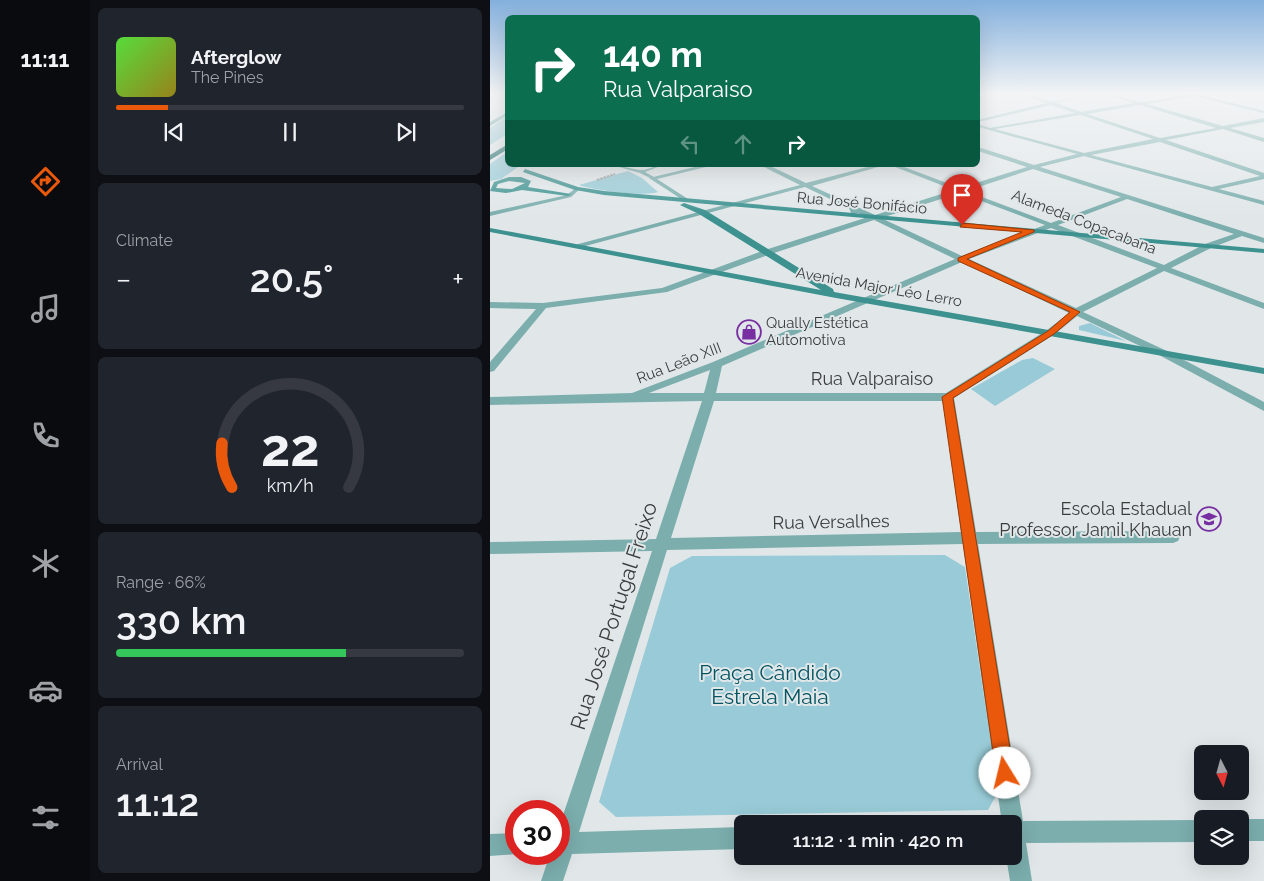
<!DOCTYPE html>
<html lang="en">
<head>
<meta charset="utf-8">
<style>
	:root { --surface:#171b24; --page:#20242c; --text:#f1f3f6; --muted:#9ea1a6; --line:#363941; --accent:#ea580c }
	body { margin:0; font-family:Raleway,sans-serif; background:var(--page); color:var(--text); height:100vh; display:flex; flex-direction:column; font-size:19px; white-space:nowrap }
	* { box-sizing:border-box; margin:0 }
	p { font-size:16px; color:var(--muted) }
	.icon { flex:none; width:28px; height:28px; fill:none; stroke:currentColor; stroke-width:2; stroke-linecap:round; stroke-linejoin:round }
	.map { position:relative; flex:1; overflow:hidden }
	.side { display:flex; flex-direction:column; gap:8px; padding:8px; background:#0d0f14; width:400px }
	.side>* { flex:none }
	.banner { position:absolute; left:15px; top:15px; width:475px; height:152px; border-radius:8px; box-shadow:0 5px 20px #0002; background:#0b6e4f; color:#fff; overflow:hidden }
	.needle { width:32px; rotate:174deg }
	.controls { position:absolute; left:704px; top:745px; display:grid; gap:10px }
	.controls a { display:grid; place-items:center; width:55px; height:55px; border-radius:8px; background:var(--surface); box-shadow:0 5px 20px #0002; font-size:25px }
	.speed { position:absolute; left:15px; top:800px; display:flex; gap:10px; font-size:25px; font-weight:700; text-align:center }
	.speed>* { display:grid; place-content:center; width:65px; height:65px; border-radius:50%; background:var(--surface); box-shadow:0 5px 20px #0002; line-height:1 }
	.speed .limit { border:8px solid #d22; background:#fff; color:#111 }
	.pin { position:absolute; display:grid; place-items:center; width:42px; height:42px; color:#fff; margin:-51px -21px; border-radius:50% 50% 50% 0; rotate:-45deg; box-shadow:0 0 5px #0007 }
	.pin .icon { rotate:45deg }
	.me { position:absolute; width:55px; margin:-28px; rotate:351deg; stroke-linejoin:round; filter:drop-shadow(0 0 4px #0008) }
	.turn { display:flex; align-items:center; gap:18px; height:105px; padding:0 15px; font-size:22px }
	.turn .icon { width:65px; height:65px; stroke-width:2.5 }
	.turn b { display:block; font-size:35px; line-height:42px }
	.lanes { display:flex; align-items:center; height:48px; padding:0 15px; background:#0003; justify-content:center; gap:25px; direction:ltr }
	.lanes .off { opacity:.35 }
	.big { font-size:38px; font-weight:600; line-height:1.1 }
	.side .widget { flex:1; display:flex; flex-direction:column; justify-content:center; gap:8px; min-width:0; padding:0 18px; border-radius:8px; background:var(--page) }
	.side .dial { align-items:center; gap:0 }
	.dial svg { height:130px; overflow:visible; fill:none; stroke:var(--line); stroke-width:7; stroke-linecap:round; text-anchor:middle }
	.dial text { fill:var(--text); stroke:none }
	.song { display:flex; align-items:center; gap:15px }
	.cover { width:60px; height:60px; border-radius:8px; background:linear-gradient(135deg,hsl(110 70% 55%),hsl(50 70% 35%)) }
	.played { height:5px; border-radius:2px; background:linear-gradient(90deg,var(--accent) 15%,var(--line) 15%) }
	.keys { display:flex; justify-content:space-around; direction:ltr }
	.heat { display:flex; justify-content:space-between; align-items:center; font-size:28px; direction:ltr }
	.charge { height:8px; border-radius:4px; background:linear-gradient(90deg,#34c759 66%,var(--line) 0) }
	.trip { position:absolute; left:244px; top:815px; width:288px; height:50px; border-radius:8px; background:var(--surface); box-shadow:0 5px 20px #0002; font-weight:600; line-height:50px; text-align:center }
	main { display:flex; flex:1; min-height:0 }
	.tabs { display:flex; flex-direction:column; width:90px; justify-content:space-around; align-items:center; background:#090b0e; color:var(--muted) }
	.tabs .icon { width:35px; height:35px }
	.tabs .active { color:var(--accent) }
	.tabs b { font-size:22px; color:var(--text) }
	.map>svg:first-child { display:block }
	.green { fill:#98cbd7 }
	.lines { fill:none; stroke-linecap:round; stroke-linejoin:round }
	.path { stroke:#9da2a3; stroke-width:2; stroke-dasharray:2.5 1; stroke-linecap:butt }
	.lane { fill:#7baead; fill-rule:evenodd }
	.street { fill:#7baead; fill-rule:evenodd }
	.secondary { fill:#3d9290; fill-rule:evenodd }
	.highway { fill:#156463; fill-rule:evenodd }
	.route { fill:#ea580c; stroke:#983908 }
	.labels { text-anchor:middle; stroke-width:4; stroke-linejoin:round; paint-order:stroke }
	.far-street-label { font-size:15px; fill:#3b3d3d; stroke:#e1e7e9 }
	.far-poi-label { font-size:15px; fill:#3b3d3d; stroke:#e1e7e9; text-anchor:start }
	.street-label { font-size:18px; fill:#3b3d3d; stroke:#e1e7e9 }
	.poi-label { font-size:18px; fill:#3b3d3d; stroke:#e1e7e9; text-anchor:end }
	.near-street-label { font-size:21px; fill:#3b3d3d; stroke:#e1e7e9 }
	.near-park-label { font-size:21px; fill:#005361; stroke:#e1e7e9 }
</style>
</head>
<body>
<main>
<nav class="tabs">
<b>11:11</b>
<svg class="icon active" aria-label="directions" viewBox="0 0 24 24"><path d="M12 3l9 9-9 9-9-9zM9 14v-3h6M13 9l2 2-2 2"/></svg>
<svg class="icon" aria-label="music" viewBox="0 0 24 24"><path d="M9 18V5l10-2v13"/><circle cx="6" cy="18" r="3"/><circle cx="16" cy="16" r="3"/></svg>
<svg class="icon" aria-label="phone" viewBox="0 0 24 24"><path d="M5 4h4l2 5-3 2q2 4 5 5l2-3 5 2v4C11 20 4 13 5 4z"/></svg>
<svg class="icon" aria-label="climate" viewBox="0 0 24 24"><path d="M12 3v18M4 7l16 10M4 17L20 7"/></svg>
<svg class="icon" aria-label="car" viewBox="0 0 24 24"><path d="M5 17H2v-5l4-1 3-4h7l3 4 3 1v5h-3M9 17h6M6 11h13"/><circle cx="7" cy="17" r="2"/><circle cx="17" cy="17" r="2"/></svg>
<svg class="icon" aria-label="filters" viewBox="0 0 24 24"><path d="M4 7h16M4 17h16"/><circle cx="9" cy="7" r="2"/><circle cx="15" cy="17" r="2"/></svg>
</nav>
<section class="side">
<div class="widget">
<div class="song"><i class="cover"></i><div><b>Afterglow</b><p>The Pines</p></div></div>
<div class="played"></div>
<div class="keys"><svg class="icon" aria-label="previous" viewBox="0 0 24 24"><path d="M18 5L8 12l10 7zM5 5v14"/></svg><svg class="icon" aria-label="pause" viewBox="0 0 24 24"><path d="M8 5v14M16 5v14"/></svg><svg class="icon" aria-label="next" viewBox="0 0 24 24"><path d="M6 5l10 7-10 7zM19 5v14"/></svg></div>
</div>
<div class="widget"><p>Climate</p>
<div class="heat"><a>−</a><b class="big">20.5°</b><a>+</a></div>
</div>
<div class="widget dial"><svg viewBox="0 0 100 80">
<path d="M14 69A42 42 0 1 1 86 69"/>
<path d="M14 69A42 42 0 0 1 8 42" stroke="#ea580c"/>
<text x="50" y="56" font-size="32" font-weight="700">22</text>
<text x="50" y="72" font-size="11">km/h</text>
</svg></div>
<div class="widget"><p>Range · 66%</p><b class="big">330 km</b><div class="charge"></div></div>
<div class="widget"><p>Arrival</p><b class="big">11:12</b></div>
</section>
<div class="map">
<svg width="774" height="881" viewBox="0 0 774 881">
	<rect width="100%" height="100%" fill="#e1e7e9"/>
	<path class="green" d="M17,116V134L0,145V128Z
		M17,152L18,165H31L11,179L0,181V164Z
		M138,171L152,178L168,192C156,197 102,190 89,185Z
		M600,323L636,341L589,330V326Z
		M543,358L565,369L505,406L481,389L532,360Z
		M455,555L475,567L508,792L498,810L126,817L109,802L180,568L202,556Z"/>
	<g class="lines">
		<path class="path" d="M107,180L125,174"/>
		<path class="lane" d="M122,165C132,165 140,169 150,170C157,171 165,165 173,165L155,172L164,177L162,179L150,173Z"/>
		<path class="street" d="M496,93L488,96V94Z
			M529,93C541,93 550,100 561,101C573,103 591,93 605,93L566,103L591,112L644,103L614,93C627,93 639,102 652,102C673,101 693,93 714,93L711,95L774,111V113L704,96L657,104L733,126L774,118V122L740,128L774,138V142L733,129L676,140L774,173V179L729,189L774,201V205L594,156L550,167L774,238V243L752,236L721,248L681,268L774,303V309L674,271L593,312L677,351L774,402V411L669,355L587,316L565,334L464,398L486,532L683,531L688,533L690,537L688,541L683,543L488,544L533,821L712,820V842L536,843L542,881H520L516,856H522V824H512L473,544L177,550L89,832L252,827V849L82,854L73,881H51L60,854H69V827L162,551L0,554V542L166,539L212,401L0,405V397L142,393L223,362L465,259L384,220L281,254L177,292L56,308L4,371L0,372V362L46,309L0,308V302L53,303L172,288L275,250L378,217L368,213L362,215L359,208L315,187L88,248L81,246L310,185L270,165H278L316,183L385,165H395L322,186L385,215L464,190L400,165H409L470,188L537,167L488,151V147L544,165L587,154L488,127V124L500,128L585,113L561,105L488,122V120L556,103ZM650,105L726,128L670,138L597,114ZM591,115L663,139L594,153L505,129ZM670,142L770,176L722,187L601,155ZM543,169L631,197L561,223L476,191ZM470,193L555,225L472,256L391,218ZM637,199L744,234L715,244L674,265L568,225ZM561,228L667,268L586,308L479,259ZM472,262L579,313L557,330L456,393H226L232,366ZM220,370L214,393H159ZM224,401H453L471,532L181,538Z
			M213,165H224L167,179L198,199V201L196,202L159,178Z
			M87,187L90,189L81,197L0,216V212L77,195Z
			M750,819H774V841H750Z
			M26,833V854H29L0,856V834Z"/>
		<path class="secondary" d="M18,112V115L0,126V122Z
			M35,169L88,187L114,191L774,249V253L114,195L85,190L33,172Z
			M19,177H31L41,181L38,187L81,194L78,196L32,190L16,193L0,191L4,182ZM19,181L35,183L22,189L6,188L8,184Z
			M194,203L215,210L343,289L344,292L774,368V374L346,298L0,232V228L331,290L209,214L192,206L190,205Z"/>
		<path class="highway" d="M18,144V149L0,160V155Z"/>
	</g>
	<linearGradient id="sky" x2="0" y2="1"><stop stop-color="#84b0dd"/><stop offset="0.43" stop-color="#f2f4f5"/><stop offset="1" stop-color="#f2f4f5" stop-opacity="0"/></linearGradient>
	<rect width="774" height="217" fill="url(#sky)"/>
	<path class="route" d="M472,223L544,230V232L477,259L590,312L564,334L463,398L524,773L521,780L515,782L508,780L506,773L452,397L558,331L580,312L468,261V258L532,232L470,227Z"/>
	<defs>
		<g id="shop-ring" transform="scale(1.25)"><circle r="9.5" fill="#e1e7e9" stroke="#782fa2" stroke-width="1.5"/><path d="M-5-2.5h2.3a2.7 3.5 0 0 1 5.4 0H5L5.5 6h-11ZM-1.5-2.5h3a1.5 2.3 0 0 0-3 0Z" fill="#782fa2"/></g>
		<g id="school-ring" transform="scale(1.25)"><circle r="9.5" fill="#e1e7e9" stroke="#782fa2" stroke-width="1.5"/><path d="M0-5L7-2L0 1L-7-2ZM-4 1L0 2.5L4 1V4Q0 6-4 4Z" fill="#782fa2"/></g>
	</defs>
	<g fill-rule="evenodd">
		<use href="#shop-ring" x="259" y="332"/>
		<use href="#school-ring" x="719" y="519"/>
	</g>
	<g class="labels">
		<g class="far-street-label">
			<text transform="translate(372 203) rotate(5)" y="5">Rua José Bonifácio</text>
			<text transform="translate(594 222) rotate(21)" y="5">Alameda Copacabana</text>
			<text transform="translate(389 287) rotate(10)" y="5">Avenida Major Léo Lerro</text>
			<text transform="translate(189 363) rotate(-21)" y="5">Rua Leão XIII</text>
		</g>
		<g class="far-poi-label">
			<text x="276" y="328">Qually Estética<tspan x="276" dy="17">Automotiva</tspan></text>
		</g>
		<g class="street-label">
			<text x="382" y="385">Rua Valparaiso</text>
			<text transform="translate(341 522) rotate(-1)" y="6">Rua Versalhes</text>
		</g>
		<g class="poi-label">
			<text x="702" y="515">Escola Estadual<tspan x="702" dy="21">Professor Jamil Khauan</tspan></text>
		</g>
		<g class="near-street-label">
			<text transform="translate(124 616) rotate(-72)" y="7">Rua José Portugal Freixo</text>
		</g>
		<g class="near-park-label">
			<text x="280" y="680">Praça Cândido<tspan x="280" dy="24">Estrela Maia</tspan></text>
		</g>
	</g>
</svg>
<div class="controls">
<a><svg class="needle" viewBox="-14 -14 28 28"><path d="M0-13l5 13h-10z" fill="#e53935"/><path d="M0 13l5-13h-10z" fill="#9ea1a6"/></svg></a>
<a><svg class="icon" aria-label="layers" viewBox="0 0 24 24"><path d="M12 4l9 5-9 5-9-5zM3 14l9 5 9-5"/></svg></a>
</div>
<div class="speed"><div class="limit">30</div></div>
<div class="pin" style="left:472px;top:225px;background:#d93025"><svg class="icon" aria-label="arrive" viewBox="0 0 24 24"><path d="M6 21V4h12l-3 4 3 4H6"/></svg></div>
<svg class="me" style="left:515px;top:773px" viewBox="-20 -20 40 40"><circle r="19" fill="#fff"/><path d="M0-13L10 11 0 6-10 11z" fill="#ea580c"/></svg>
<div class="trip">11:12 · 1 min · 420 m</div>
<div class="banner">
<div class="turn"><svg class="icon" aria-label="right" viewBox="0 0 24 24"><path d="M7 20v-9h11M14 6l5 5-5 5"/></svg><div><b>140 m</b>Rua Valparaiso</div></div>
<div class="lanes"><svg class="icon off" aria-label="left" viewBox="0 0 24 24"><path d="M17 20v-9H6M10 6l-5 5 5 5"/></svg><svg class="icon off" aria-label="ahead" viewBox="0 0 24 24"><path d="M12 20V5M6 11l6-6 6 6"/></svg><svg class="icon" aria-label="right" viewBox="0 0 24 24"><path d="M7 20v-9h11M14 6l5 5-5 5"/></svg></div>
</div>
</div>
</main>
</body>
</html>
